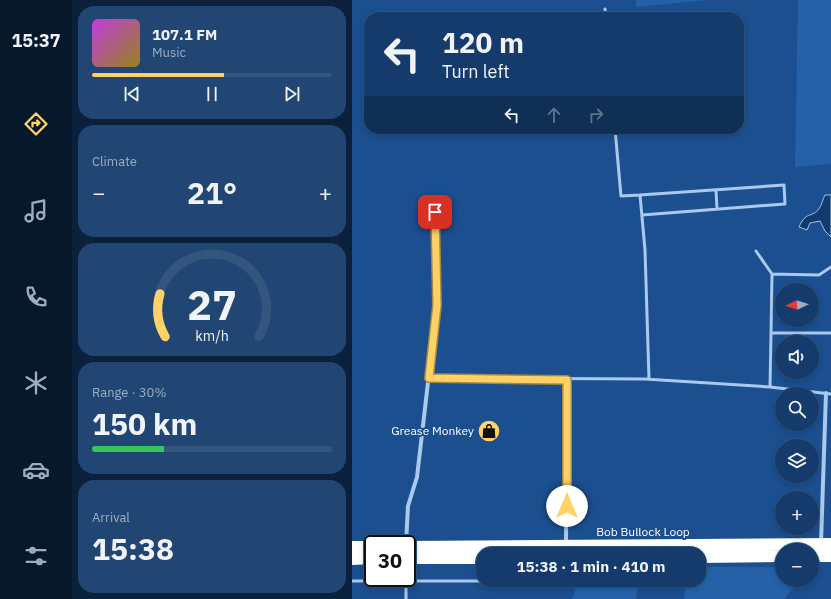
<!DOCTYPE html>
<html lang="en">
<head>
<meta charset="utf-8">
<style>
	:root { --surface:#143b6b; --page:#214673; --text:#f1f3f6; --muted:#9dadc1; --line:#33557e; --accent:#ffd166 }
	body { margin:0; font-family:"IBM Plex Sans",sans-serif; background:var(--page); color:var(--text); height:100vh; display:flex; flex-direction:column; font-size:15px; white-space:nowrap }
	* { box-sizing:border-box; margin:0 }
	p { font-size:13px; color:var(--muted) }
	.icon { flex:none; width:22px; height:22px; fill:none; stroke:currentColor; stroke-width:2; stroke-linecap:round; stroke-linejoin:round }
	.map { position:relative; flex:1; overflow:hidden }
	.drawer { display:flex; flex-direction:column; gap:6px; padding:6px; background:#0b203b; width:280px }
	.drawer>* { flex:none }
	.hud { position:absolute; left:12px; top:12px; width:380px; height:122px; border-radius:16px; box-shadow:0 2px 6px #0003,0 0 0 1px var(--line); background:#143b6b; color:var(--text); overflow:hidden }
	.needle { width:26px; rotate:266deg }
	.fabs { position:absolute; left:423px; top:283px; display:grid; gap:8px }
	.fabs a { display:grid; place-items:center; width:44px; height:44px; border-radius:50%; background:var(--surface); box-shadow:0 2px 6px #0003,0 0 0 1px var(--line); font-size:20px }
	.speed { position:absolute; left:12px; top:535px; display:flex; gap:8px; font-size:20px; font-weight:700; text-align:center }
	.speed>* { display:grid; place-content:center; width:52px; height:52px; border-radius:50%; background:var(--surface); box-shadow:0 2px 6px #0003,0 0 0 1px var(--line); line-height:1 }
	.speed .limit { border:2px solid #111; border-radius:6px; background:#fff; color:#111 }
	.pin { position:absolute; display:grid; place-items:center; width:34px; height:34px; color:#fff; margin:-17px; border-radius:8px; box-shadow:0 2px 6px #0006 }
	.me { position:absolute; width:44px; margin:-22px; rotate:0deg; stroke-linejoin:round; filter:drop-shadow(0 0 3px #0008) }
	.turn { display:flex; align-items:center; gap:14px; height:84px; padding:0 12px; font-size:18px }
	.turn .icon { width:52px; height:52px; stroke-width:2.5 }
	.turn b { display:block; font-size:28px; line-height:34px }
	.lanes { display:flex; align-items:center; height:38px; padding:0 12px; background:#0003; justify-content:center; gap:20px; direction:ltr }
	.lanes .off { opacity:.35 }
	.big { font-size:30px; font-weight:700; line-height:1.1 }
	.drawer .widget { flex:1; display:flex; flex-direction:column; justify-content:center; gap:6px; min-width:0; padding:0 14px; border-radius:16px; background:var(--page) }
	.drawer .dial { align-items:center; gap:0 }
	.dial svg { height:104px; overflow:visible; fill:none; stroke:var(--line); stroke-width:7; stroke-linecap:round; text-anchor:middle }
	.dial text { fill:var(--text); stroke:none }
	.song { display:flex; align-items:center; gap:12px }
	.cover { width:48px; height:48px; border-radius:6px; background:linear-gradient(135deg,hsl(290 70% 55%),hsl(50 70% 35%)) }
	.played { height:4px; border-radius:2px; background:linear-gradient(90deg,var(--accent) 55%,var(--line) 55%) }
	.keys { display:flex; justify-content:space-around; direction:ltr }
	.heat { display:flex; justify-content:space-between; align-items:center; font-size:22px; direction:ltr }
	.charge { height:6px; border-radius:3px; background:linear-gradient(90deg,#34c759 30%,var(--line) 0) }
	.trip { position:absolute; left:124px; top:547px; width:230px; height:40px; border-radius:16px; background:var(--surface); box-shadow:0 2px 6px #0003,0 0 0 1px var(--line); font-weight:700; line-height:40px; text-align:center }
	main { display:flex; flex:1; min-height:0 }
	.tabs { display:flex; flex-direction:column; width:72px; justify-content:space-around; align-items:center; background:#08182b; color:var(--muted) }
	.tabs .icon { width:28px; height:28px }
	.tabs .current { color:var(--accent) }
	.tabs b { font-size:18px; color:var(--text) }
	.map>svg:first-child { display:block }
	.green { fill:#2461a8 }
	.water { fill:#123a6d; stroke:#9cc4f0 }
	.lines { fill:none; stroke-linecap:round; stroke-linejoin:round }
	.lane { stroke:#a9c9ee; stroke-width:3 }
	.street { stroke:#a9c9ee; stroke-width:4 }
	.highway { stroke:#fff; stroke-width:12 }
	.route-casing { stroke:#a68842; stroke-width:10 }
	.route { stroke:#ffd166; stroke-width:7 }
	.labels { text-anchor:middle; stroke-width:4; stroke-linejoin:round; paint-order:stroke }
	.poi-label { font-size:12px; fill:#fff; stroke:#1b4f8f; text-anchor:end }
	.street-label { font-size:12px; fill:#fff; stroke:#1b4f8f }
</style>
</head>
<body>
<main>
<nav class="tabs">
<b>15:37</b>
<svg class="icon current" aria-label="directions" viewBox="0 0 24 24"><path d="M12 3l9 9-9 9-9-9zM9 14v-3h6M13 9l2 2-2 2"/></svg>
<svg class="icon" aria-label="music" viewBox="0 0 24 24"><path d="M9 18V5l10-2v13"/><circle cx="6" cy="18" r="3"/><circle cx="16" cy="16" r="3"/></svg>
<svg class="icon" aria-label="phone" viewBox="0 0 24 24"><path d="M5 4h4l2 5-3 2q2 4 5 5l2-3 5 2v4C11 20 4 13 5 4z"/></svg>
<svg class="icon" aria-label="climate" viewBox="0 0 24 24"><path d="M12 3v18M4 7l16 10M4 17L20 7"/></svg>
<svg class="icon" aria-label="car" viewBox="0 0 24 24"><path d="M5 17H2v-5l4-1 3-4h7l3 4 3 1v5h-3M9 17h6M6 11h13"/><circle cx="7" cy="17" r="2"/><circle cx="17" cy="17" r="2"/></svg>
<svg class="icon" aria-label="filters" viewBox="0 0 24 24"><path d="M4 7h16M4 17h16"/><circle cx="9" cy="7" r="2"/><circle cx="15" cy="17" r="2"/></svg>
</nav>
<section class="drawer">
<div class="widget">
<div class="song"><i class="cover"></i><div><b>107.1 FM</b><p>Music</p></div></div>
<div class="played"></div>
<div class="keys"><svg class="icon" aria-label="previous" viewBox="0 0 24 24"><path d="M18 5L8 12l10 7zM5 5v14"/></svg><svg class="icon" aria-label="pause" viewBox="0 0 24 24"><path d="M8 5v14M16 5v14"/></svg><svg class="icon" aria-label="next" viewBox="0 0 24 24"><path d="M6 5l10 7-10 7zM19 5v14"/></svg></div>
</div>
<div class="widget"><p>Climate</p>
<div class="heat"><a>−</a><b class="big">21°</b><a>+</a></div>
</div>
<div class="widget dial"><svg viewBox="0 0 100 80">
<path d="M14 69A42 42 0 1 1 86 69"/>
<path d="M14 69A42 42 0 0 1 10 36" stroke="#ffd166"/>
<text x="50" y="56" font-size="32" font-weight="700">27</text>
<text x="50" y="72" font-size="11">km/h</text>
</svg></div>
<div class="widget"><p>Range · 30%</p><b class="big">150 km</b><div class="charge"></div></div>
<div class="widget"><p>Arrival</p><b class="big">15:38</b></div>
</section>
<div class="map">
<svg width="479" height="599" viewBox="0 0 479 599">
	<rect width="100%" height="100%" fill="#1b4f8f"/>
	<path class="green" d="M284,0H355L284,7Z
		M446,0H479V164L443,167Z
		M347,567H430V580H447V586L444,585L432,599H332L334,581L326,580H347Z
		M227,580H286L284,599H220Z"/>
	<path class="water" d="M473,195H479V237L473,231L468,221L458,223L455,230L447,227C454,211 459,218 466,210C470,206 470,200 473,195Z"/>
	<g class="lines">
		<path class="lane" d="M253,9L254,17
			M263,129L269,196L288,195L293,250L297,379
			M364,190L365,209
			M288,195L432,185L433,204L290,215
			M404,251L420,274L467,275L479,267
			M419,333L420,274
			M479,333H419L418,387L479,394
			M77,378L293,379L418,387
			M54,578V599
			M141,580V583L214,582L215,580
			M0,581H127"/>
		<path class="street" d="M469,543L474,393
			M54,544L56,506L65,477L85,305L83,212
			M214,545L215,379"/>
		<path class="highway" d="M0,547H21
			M55,547L479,544
			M460,556H479
			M347,557L430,556
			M55,558H131
			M0,559L21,558"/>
	</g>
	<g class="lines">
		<g class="route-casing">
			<path id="route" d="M83,212L85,305L77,378L215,380V506"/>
		</g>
		<use href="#route" class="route"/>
	</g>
	<defs>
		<g id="shop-disc" transform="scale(1.15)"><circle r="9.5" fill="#ffd166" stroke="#1b4f8f"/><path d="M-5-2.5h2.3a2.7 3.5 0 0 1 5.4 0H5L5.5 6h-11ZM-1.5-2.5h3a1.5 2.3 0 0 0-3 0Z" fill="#111"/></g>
	</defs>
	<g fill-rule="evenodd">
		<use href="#shop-disc" x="137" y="431"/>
	</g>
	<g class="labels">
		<g class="poi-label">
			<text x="122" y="435">Grease Monkey</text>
		</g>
		<g class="street-label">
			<text x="291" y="536">Bob Bullock Loop</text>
		</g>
	</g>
</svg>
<div class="fabs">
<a><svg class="needle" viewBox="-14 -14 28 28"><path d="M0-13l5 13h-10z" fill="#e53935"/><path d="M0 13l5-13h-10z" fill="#9dadc1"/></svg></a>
<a><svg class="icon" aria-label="sound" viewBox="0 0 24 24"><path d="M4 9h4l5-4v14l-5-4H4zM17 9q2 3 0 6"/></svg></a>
<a><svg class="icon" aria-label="search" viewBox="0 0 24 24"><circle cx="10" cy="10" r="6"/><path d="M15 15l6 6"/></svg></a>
<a><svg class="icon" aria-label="layers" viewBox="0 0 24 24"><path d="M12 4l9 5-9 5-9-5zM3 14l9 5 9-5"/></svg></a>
<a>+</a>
<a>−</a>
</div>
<div class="speed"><div class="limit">30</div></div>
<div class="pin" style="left:83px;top:212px;background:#d93025"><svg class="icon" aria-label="arrive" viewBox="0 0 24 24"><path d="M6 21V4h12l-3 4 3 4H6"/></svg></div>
<svg class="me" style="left:215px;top:506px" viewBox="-20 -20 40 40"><circle r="19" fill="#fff"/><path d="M0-13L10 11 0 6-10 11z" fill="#ffd166"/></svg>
<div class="trip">15:38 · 1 min · 410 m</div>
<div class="hud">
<div class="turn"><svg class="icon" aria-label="left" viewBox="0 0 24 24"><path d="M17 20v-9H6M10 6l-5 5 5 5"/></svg><div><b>120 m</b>Turn left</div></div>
<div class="lanes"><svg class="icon" aria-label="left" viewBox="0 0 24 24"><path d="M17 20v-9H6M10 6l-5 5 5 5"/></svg><svg class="icon off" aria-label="ahead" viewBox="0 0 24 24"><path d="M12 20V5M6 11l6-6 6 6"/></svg><svg class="icon off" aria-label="right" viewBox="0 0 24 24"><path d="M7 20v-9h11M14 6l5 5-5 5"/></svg></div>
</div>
</div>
</main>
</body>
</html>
